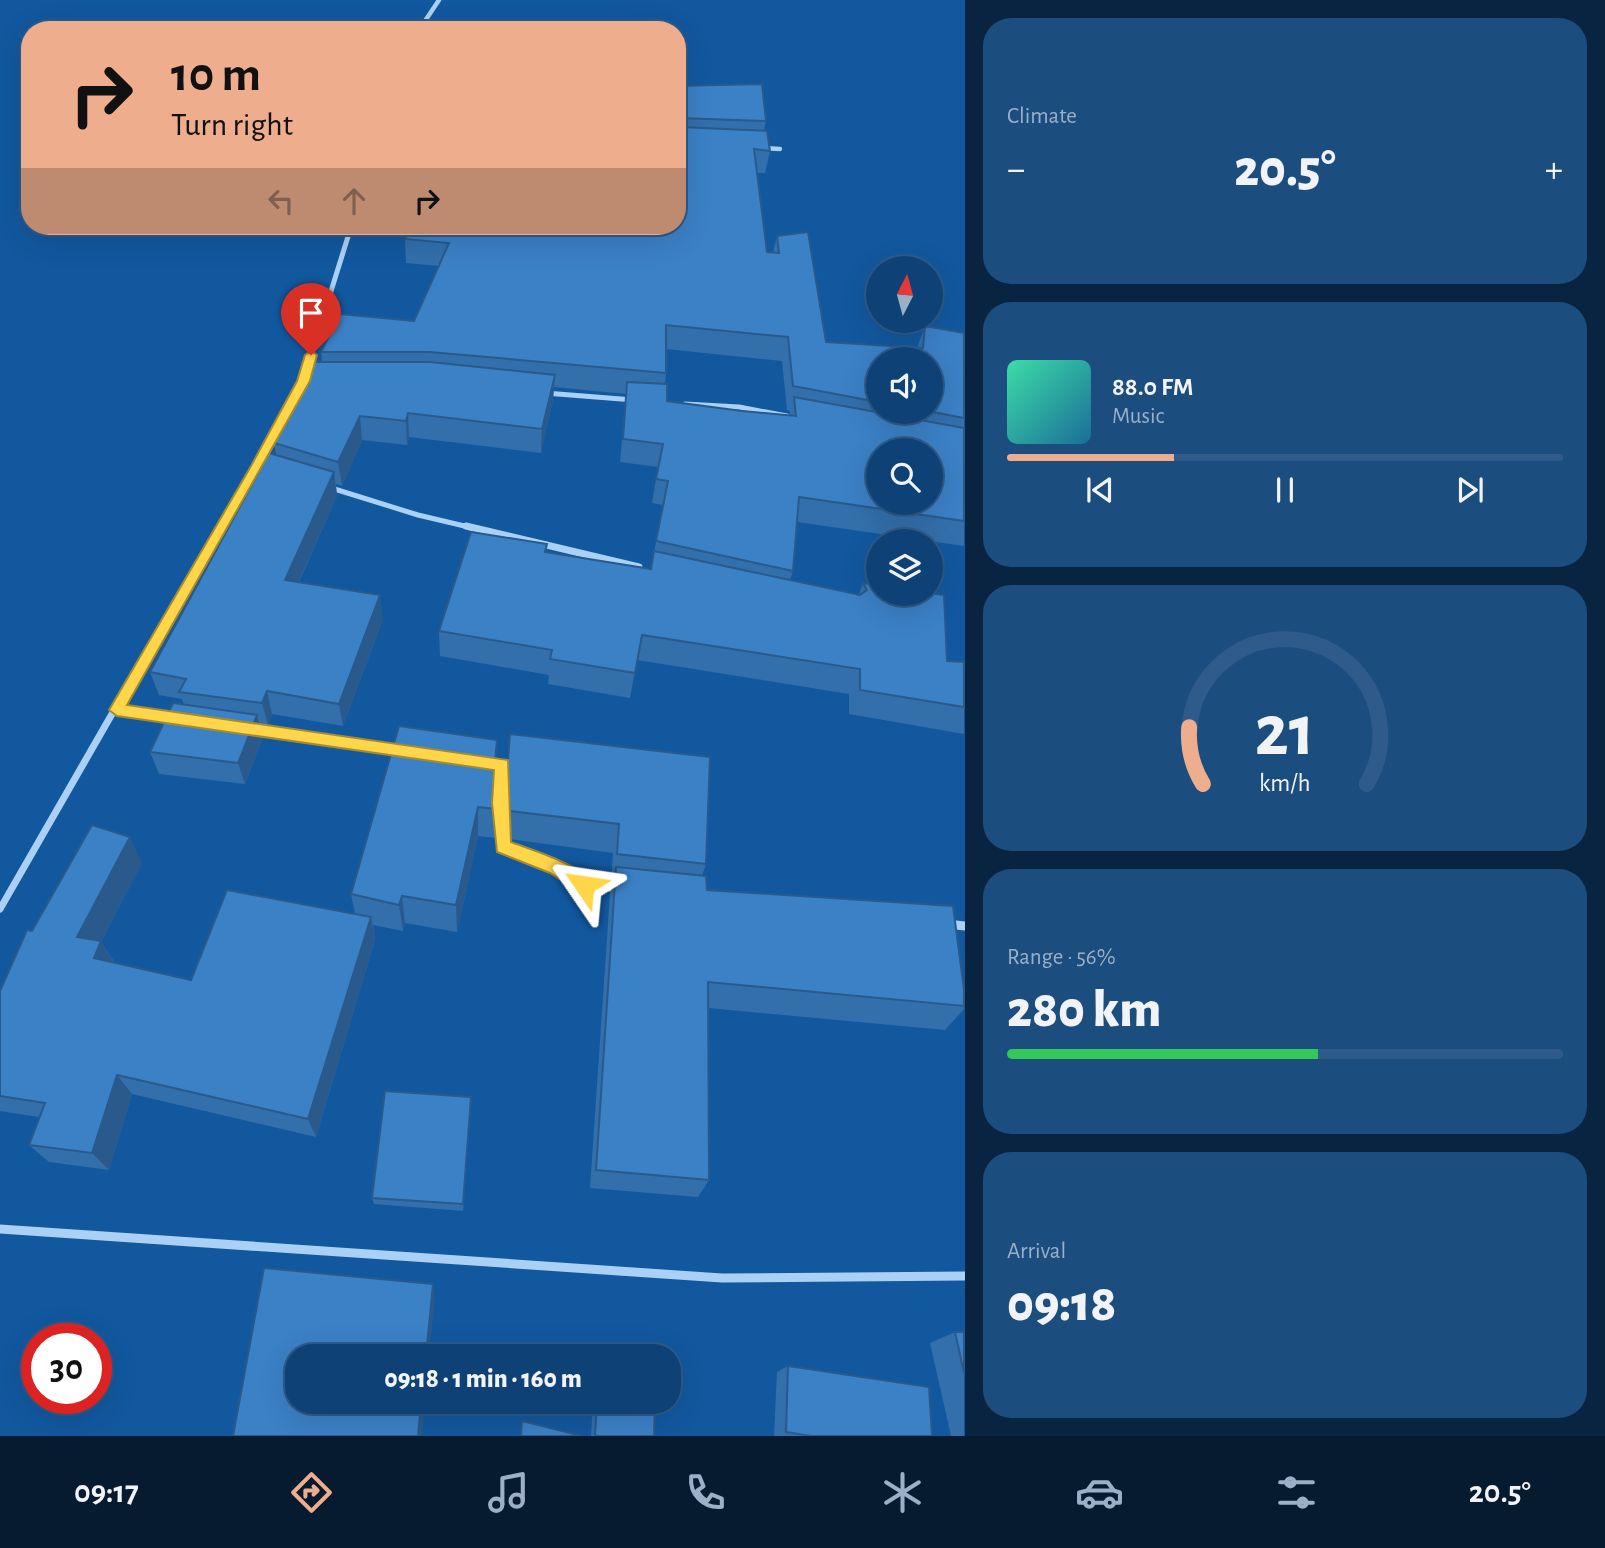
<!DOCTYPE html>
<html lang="en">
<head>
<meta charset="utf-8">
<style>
	:root { --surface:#0e4277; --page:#1c4d7f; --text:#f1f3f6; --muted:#9bb0c6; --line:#2e5b89; --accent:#eead8d }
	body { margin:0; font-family:"Alegreya Sans",sans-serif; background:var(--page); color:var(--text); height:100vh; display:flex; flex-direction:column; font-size:26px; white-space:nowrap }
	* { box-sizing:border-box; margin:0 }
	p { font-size:23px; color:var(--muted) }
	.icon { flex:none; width:38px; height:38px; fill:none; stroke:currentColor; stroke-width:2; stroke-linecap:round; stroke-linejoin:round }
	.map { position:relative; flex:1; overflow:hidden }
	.drawer { display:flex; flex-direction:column; gap:18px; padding:18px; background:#082441; width:640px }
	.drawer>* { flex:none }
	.guide { position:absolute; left:21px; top:21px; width:665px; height:214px; border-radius:28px; box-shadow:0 7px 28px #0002,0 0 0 2px var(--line); background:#eead8d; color:#111; overflow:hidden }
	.needle { width:46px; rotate:6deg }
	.tools { position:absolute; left:866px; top:256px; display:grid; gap:14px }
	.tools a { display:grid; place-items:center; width:77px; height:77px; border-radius:50%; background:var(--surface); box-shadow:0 7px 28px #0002,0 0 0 2px var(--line); font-size:35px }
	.speed { position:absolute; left:21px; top:1323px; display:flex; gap:14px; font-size:35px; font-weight:700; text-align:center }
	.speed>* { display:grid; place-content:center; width:91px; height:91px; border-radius:50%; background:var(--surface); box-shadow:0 7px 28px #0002,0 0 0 2px var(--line); line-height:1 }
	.speed .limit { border:10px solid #d22; background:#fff; color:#111 }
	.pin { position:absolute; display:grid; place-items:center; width:60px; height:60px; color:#fff; margin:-72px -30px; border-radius:50% 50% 50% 0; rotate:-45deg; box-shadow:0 0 7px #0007 }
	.pin .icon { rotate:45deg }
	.me { position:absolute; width:77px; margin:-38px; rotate:302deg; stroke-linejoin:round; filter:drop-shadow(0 0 5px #0008) }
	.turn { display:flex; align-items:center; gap:24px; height:147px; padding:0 35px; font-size:32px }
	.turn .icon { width:91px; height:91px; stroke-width:2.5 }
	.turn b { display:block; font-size:49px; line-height:60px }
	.lanes { display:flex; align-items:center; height:66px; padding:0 35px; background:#0003; justify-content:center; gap:35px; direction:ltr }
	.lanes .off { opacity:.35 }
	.big { font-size:52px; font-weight:800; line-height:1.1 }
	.drawer .card { flex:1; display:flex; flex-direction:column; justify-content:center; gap:10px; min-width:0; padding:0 24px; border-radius:28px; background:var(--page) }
	.drawer .dial { align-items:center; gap:0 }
	.dial svg { height:182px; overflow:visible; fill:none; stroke:var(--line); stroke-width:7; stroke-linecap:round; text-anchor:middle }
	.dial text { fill:var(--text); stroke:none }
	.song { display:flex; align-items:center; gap:21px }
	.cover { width:84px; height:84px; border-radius:10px; background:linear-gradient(135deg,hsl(160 70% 55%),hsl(200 70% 35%)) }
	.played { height:7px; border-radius:4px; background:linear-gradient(90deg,var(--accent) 30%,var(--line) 30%) }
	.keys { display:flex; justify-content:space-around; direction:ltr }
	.heat { display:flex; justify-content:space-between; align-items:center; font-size:38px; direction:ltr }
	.charge { height:10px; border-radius:5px; background:linear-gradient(90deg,#34c759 56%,var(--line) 0) }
	.trip { position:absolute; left:285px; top:1344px; width:396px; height:70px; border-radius:28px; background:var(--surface); box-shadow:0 7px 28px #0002,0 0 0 2px var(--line); font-weight:800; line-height:70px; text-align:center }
	.dock { display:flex; height:112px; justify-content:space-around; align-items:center; background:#061a30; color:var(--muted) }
	.dock .icon { width:49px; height:49px }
	.dock .active { color:var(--accent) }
	.dock b { font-size:32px; color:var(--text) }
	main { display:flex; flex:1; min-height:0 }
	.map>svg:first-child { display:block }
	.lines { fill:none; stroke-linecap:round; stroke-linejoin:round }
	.minor-far3 { stroke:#aad0f5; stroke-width:4.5 }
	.minor-far2 { stroke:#aad0f5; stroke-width:5 }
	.minor-far1 { stroke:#aad0f5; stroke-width:7 }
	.minor { stroke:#aad0f5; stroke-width:9 }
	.wall { fill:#336faa; fill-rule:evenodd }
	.shaded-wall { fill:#295a8b }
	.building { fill:#3b81c6; stroke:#295a8b; stroke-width:2; fill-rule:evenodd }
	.route { fill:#ffd54a; stroke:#a68a30; stroke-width:2 }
</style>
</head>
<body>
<main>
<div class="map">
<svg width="965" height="1436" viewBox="0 0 965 1436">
	<rect width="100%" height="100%" fill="#12589f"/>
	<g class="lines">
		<path class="minor-far3" d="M419,30L439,0
			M762,148L780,149
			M350,229L351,226"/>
		<path class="minor-far2" d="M545,393L634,400
			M685,404L739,407L787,416
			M328,487L418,515L473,528
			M219,528L303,381L351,227"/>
		<path class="minor-far1" d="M466,526L639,567
			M116,710L175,718
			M252,730L400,751
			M488,763L503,765L500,802L503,847L557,868L584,885L619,889
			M0,909L220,526"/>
		<path class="minor" d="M947,924L965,926
			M0,1229L722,1278L965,1276"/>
	</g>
	<path class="wall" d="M677,86L766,121L764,130L770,151L765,173H757L767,252H773L777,236L826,342L917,348L925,326L964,333V546L797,522L793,571L790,580L859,594L863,583L947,661L964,662V734L849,714V694L637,660L630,698L548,684L549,675L440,656L439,631L547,553L651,569L663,505L652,503L658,467L620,462L626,394L554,387L553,399L541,453L409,437L407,445L362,440L342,486L336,484L337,496L299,582L383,619L343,726L272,714L268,725L260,724L263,737L245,784L159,774L150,752L184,705L182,699L159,695L150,672L276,455L274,443L322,362L321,352L414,321L439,266L406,263L405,239ZM666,349L782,361L787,410L790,411L789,415L742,411L667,401L665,384L666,373ZM878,359L931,411H878Z
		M496,770L495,785L497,809L496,838L478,836L457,932L405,923L403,931L373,925L375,940L316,1137L132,1094L109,1170L49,1162L29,1145L39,1117L0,1111V991L32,931L142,863L101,942L115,963L191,980L355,914L351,894Z
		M507,773L706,864L702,876L707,890L964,990V1009L945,1030L708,1008L709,1180L698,1197L590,1188L610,894L613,882H611L613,853L509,839L506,802Z
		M471,1104L463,1211L374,1204L372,1198Z
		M955,1332H964V1436H951L930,1343Z
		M788,1366L932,1436H774L777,1372Z
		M593,1402H655L654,1436H591Z"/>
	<path class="shaded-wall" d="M555,375L553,399L541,453L542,429Z
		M408,413L409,437L407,445L406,421Z
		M360,416L362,440L342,486L338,462Z
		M334,472L337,496L289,603L285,580Z
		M380,595L383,619L343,726L339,704Z
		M267,691L272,714L268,725L262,703Z
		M257,715L263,737L245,784L238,763Z
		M497,740L496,770L494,802V772Z
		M478,807V836L457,932L456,905Z
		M130,837L142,863L101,942L115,964L94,958L77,937Z
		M402,896L405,923L403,931L399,905Z
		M371,917L375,940L316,1137L308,1119Z
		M117,1075L132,1094L109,1170L92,1153Z
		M471,1097V1104L463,1211V1204Z
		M433,1284L435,1297L429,1356H426Z
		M421,1402H425L422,1436H418Z"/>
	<path class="building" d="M762,84L766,121L680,118L677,122V86Z
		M677,125L680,127L767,131L770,151L754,149L767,252L779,253L777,236L808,232L826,342L923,348L925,326L964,333V418L928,411H931V359H878V402L793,386L788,337L666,325V373L430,352H321L340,314L414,321L449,243L405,239L413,226H677Z
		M315,362H430L555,375L542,429L408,413L406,421L360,416L338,462L274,443Z
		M627,382L667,384V401L742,411L796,416L794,397L964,428V521L799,497L793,571L656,541L668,481L656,479L663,444L623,439ZM878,450H931V502H878Z
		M269,453L334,472L285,580L380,595L339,704L267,691L262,703L179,692L186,679L150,672Z
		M471,532L547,544L545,552L651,569L654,551L860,595L867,590L863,583L878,585V593H931L944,595L947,661L964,662V707L860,690V669L642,635L635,673L550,659L552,650L439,631Z
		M173,703L257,715L238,763L150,752Z
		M399,726L497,740L494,772L497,809L478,807L456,905L402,896L399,905L351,894Z
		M510,734L710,757L706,864L617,854L619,824L510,811L507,773Z
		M92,825L130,837L77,937L101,941L94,958L191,980L227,890L371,917L308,1119L117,1075L92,1153L29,1145L45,1103L0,1096V991L27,930L32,931Z
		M616,867L706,876L707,890L953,906L964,990V1006L708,982L709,1180L596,1170Z
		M385,1091L471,1097L463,1204L372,1198Z
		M264,1268L433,1284L426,1356H298V1402H421L418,1436H233Z
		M955,1332H964V1373Z
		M600,1353L614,1356H600Z
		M788,1366L929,1387L932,1436H811L786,1432Z
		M597,1402H655L654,1436H595Z
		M522,1421L582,1436H521Z"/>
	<path class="route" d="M311,351L317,355L310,381L127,705L508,760L511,842C532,850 583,865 593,885L590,891H578L550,873L497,852L492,803L494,770L117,716L109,710L251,466L297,381L305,355Z"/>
</svg>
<div class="tools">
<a><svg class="needle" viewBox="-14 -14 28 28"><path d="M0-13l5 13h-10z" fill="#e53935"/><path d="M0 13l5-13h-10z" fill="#9bb0c6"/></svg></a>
<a><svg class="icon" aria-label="sound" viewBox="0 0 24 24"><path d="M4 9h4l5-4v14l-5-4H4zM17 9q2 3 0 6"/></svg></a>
<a><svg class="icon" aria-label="search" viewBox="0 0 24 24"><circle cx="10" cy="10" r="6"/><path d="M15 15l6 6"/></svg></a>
<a><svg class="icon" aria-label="layers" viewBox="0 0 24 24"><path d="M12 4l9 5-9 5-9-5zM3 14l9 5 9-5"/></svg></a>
</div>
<div class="speed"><div class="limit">30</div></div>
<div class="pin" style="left:311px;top:355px;background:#d93025"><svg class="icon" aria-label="arrive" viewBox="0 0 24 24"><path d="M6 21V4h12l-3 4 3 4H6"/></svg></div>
<svg class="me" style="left:584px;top:885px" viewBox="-20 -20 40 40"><path d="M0-17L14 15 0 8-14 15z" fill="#ffd54a" stroke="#fff" stroke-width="4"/></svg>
<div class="trip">09:18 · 1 min · 160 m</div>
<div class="guide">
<div class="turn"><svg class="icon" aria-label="right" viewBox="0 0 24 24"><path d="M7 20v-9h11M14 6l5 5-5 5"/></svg><div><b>10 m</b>Turn right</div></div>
<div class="lanes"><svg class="icon off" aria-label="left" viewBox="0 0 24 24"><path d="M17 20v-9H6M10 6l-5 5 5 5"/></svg><svg class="icon off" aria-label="ahead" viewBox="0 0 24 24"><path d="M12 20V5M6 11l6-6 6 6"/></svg><svg class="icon" aria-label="right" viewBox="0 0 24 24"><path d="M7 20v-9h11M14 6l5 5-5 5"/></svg></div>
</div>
</div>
<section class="drawer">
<div class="card"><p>Climate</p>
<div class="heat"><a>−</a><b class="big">20.5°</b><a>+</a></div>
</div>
<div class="card">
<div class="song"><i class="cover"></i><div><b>88.0 FM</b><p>Music</p></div></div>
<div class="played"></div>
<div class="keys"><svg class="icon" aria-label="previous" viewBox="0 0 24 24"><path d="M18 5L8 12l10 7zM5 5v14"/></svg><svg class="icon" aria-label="pause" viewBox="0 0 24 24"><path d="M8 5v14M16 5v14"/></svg><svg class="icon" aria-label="next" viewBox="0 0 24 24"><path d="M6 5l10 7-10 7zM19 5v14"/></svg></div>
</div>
<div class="card dial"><svg viewBox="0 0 100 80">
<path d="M14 69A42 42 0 1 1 86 69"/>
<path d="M14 69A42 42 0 0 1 8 44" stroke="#eead8d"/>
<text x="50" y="56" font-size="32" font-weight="700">21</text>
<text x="50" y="72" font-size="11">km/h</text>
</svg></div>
<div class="card"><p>Range · 56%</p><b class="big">280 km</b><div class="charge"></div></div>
<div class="card"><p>Arrival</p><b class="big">09:18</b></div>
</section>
</main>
<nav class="dock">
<b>09:17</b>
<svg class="icon active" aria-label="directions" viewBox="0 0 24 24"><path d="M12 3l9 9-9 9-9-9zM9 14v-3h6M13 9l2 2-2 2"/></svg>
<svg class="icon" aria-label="music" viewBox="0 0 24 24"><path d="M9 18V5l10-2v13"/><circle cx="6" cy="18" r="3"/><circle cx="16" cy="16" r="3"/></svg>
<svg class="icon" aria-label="phone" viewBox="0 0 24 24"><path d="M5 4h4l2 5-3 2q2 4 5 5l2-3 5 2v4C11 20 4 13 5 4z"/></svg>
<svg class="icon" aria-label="climate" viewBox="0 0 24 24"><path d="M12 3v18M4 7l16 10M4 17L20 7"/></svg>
<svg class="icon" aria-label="car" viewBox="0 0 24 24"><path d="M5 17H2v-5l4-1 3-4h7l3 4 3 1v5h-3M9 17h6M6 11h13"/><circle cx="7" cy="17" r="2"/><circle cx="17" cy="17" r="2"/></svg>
<svg class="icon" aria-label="filters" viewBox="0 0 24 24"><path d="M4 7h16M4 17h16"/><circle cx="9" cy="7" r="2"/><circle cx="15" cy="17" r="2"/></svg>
<b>20.5°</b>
</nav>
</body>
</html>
